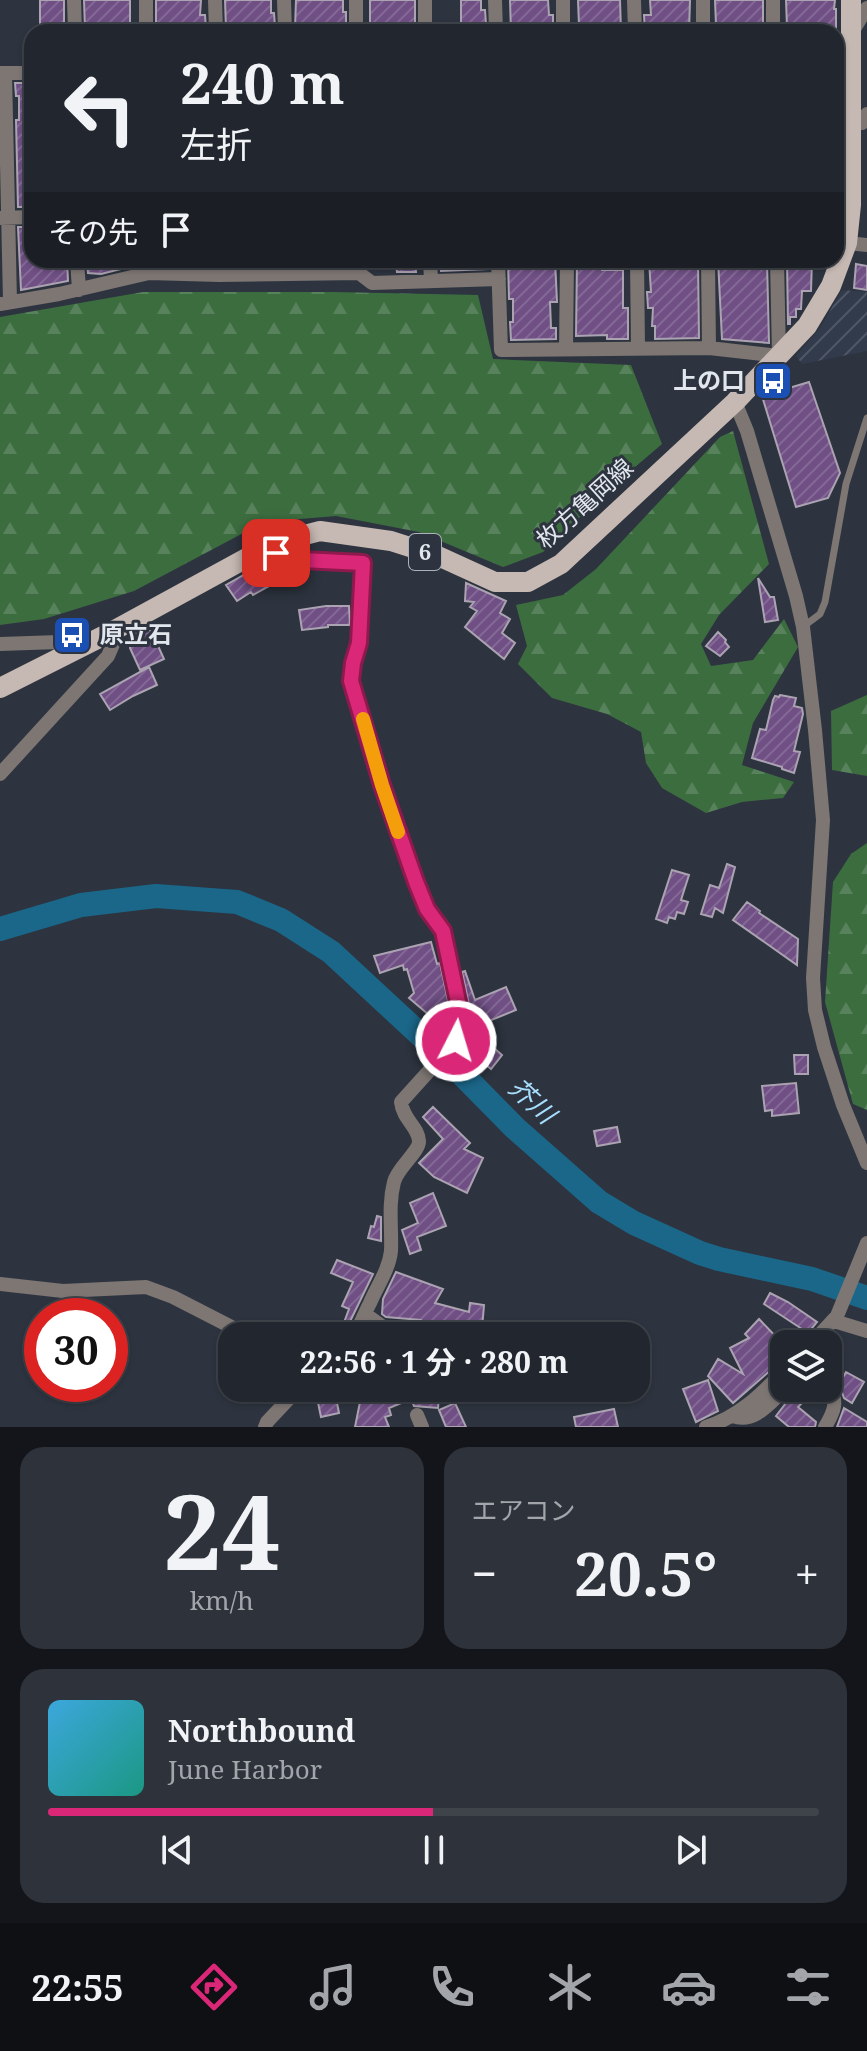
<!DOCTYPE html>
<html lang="ja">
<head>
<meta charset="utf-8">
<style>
	:root { --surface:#22272f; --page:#2e333b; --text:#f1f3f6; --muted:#a2a5aa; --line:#3f444b; --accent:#db2777 }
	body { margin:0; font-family:"Noto Serif","Noto Sans JP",serif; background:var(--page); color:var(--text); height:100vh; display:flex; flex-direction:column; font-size:30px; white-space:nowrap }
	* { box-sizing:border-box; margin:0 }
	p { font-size:26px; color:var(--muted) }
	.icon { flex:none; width:44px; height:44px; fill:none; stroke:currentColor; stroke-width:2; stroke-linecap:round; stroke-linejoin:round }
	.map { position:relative; height:1427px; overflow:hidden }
	.details { display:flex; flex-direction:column; gap:20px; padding:20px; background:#13151a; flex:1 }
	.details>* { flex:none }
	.banner { position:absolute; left:24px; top:24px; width:820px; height:244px; border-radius:24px; box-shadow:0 2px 6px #0004,0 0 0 2px var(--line); background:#22272f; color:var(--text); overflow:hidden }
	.tools { position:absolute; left:770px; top:1330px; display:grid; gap:16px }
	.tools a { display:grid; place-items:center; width:72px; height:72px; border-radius:16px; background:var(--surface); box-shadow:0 2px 6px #0004,0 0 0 2px var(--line); font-size:40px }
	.speed { position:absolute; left:24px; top:1298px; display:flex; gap:16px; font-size:40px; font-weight:700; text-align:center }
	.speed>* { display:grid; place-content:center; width:104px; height:104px; border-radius:50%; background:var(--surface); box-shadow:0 2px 6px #0004,0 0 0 2px var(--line); line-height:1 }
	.speed .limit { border:12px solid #d22; background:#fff; color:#111 }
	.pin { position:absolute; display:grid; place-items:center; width:68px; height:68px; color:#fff; margin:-34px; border-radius:16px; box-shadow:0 4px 12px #0006 }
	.me { position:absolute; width:88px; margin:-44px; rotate:5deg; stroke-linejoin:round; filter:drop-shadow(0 0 6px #0008) }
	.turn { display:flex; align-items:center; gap:28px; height:168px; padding:0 24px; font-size:36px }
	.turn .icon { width:104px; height:104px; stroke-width:2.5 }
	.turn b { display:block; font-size:56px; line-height:68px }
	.then { display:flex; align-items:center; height:76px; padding:0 24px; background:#0003; gap:16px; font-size:30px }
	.big { font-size:60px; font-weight:700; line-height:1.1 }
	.details .tile { flex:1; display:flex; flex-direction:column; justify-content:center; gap:12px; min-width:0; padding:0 28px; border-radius:24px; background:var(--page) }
	.details .dial { align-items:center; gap:0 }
	.dial b { font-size:104px; line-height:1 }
	.song { display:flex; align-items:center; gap:24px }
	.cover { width:96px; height:96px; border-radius:12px; background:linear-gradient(135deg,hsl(200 70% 55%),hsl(170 70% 35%)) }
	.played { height:8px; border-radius:4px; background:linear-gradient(90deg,var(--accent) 50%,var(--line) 50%) }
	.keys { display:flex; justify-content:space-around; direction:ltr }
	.heat { display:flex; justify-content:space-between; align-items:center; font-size:44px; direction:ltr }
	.details .tiles { flex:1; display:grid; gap:20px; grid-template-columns:1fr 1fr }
	.tile:last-child { grid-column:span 2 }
	.trip { position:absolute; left:218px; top:1322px; width:432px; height:80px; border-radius:24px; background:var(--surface); box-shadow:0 2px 6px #0004,0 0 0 2px var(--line); font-weight:700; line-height:80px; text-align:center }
	.tab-bar { display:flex; height:128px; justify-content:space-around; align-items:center; background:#0e1013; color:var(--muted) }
	.tab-bar .icon { width:56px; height:56px }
	.tab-bar .on { color:var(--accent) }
	.tab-bar b { font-size:36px; color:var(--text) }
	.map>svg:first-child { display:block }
	.industrial { fill:url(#industrial-furrows) }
	.forest { fill:url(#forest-firs) }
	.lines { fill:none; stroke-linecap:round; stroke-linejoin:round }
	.river { stroke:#1b678a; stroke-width:24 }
	.building { fill:url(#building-hatch); stroke:#aba3b1; stroke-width:2 }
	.service { stroke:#7d7673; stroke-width:7 }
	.minor { stroke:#7d7673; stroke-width:14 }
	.primary { stroke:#c6b8b2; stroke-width:20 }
	.route-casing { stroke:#8e194d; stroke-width:20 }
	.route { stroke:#db2777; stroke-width:14 }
	.slow { stroke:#f59e0b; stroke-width:14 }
	.labels { text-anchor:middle; stroke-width:6; stroke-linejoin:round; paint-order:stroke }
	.shield { fill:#2d343f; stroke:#acb1ba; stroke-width:2 }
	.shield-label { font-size:22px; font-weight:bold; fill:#e2e7ee }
	.poi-label { font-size:24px; font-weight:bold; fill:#e2e7ee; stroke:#2d343f; text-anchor:end }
	.street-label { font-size:24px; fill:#e2e7ee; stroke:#2d343f }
	.water-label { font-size:26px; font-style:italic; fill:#a6defe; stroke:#2d343f }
</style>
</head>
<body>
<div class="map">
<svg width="867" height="1427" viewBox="0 0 867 1427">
	<defs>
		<pattern id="industrial-furrows" width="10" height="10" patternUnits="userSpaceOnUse" patternTransform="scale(2)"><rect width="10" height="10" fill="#313b4c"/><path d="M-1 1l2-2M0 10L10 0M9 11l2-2" fill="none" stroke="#4f5766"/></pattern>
		<pattern id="forest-firs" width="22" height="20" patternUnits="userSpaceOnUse" patternTransform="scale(2)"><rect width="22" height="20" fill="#3c6d3f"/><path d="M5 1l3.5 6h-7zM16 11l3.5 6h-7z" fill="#58825b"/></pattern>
		<pattern id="building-hatch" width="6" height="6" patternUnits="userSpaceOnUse" patternTransform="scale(2)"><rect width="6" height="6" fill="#6f4f84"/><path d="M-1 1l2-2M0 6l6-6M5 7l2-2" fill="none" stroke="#836896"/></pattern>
	</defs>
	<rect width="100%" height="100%" fill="#2d343f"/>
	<path class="industrial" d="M842,290L867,292V351L802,364L796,356L820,328Z"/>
	<path class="forest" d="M143,292H333L478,295L493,359L631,365L662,444L614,485L543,552L503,567L419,532L336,516L264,522L134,591L44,619L0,625V317Z
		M733,431L769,564L719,615L701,644L711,666L753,660L784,619L798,647L753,723L742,765L794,782L783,798L742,802L706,813L662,788L646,763L641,732L607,714L552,698L518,664L527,646L516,605L563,595L596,569L720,437Z
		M867,695V776L832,770L831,711Z
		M867,843V1110L853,1104L825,1002L833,882L851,854Z"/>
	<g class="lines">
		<path class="river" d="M0,929L81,905L156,896L237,902L281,920L331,952L455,1067L515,1128L599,1202L634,1223L700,1253L719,1259L812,1279L867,1298"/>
	</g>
	<path class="building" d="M40,0H64V32H40Z
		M84,0H130V30L85,29Z
		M156,0H201L200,15H205L206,29H204V32L156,30Z
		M225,0H271V13H274L275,27H269V32L226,29Z
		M296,0H343V12H346V32H320V28H295Z
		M370,0H415V32H370Z
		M461,0H481V10H485L486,24H461Z
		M510,0H548L549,15H553V32H511Z
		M578,0H620L621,32H601L600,24L579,25Z
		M650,0H690L689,32H645L644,15H651Z
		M715,0H763V32H741L740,25H716Z
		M786,0H835L834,9H836V32H812V26L787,27Z
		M15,83H32V207H18L16,120H19V96H16Z
		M18,227H32V260L67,261L68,281L21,290Z
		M126,260L125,268L101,274L88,273L87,261Z
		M396,260H415L416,272H397Z
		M440,260H488V269L441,271Z
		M508,260H555L557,302H550L551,328H556V339L511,340L510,322H513V299H509Z
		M577,260H601L602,270H623V308H628V339H607V335L576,336Z
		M649,260H673V263L698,261L699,338L655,339V326H652L653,308H648L647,292H651Z
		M718,260H739V263L767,262L769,343L722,339Z
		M787,260H812L811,291H802L801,309H796V317H790V324H788Z
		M856,264L867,266V290L854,288Z
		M809,382L840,473L828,498L796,507L762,396Z
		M261,565L273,584L253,595L251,592L237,601L226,585Z
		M758,578L770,597H774L778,620L765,622Z
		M466,583L506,601L500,613L510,619L502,633L515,643L504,659L465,627L477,611L470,607L474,602L465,601Z
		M326,606H349L350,625H328V627L302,630L299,610Z
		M149,626L164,659L140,670L130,648L132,635Z
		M718,632L726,640L725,642L729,647L720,656L706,646Z
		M149,667L157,685L133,696L110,710L100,694Z
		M780,695L796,698L794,706L802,708L803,714L794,751L800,752L794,773L782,769V767L752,758L760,729L766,730L773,700L775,696L779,697Z
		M727,864L735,867L723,913L715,908L712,917L701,914L710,885L719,888Z
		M672,870L689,875L681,900L688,902L684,914L677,912L675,919L669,917L667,923L656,919Z
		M747,902L760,911L759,913L798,939L797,965L733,920Z
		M431,942L437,964L440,963L453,1024L449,1032L409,998L414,993L407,969L404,970L403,965L380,973L374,956Z
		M465,971L475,1000L506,987L516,1010L479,1025L480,1030L470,1033L473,1023L462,972Z
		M484,1039L502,1055L491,1069L472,1053Z
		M794,1055H808V1074H795Z
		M796,1083L799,1113L772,1116V1110L765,1111L762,1086Z
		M433,1107L470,1143L464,1149L483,1158L467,1193L434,1177L419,1163L443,1139L423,1117Z
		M617,1127L620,1142L597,1146L594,1131Z
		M433,1193L446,1226L417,1237L421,1250L410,1254L402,1230L418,1223L410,1203Z
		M377,1216L381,1217V1241L368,1238L371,1226L374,1227Z
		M337,1260L373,1274L343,1336H339L349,1309L342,1306L353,1282L331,1273Z
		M396,1272L443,1289L435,1303L469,1312L470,1303L484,1305L482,1329L472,1328L473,1336H452V1328L434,1323L430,1336H423L426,1329L421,1320L386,1317L382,1314L383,1299Z
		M770,1293L788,1302L817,1322L808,1333L764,1304Z
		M759,1319L781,1342L769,1353L779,1363L733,1403L708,1376L718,1359L743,1374L730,1348L749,1338L745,1334Z
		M846,1372L864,1382L852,1403L844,1398L839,1384Z
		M708,1380L718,1411L696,1422L683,1389Z
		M315,1388H357L358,1393L336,1398L339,1413L321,1417Z
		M380,1388H437L424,1394L425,1396L439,1397L438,1408L414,1406L411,1399L389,1408L391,1415L385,1417L389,1427H355L362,1392Z
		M799,1388L809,1396L798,1407L816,1422L815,1427H789L776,1416L789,1399L796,1395Z
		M455,1403L466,1427H446L439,1410Z
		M844,1408L867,1422V1427H837Z
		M614,1409L618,1427H576L574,1417Z"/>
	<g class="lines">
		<path class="service" d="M804,626L820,614L825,602L846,484L867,418"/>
		<path class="minor" d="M74,0L75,32
			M146,0V32
			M215,0L216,32
			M284,0L285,32
			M356,0V32
			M495,0L496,32
			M634,0L635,32
			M703,0V32
			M773,0V32
			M425,32V0
			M563,32V0
			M852,32L867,8
			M0,73H32
			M5,73L10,301
			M862,123L867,114
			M0,218L32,217
			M847,243L867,245
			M77,260L79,290
			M430,260L431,280
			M498,260L501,350L709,348L779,356L777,260
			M637,260L638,348
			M708,260L709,348
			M0,304L59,294L149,273L219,275L359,273L372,283L499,279
			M566,349L567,260
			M735,402L747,431L796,596L803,627L815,730L823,820L813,978L815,1010L824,1047L843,1105L867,1163
			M274,543L276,553L282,559L363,563L359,643L353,663L351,681L382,785L416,882L427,909L443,931L463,1025L456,1041L401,1102C403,1120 418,1126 419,1141C420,1151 397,1168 394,1182C388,1205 392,1228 391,1251C389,1270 377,1286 370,1303C364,1314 361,1325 353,1336
			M0,644L59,642L72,651
			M0,774L108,656L114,642L111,632
			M0,1284L63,1291L146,1287L173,1297L249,1336
			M365,1314L383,1327L416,1329
			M834,1321L867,1331
			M811,1344L837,1316L867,1243
			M417,1415L422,1427
			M733,1416C754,1424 770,1403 784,1390L789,1388
			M265,1427L267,1422L299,1388
			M706,1427C739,1417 760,1395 784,1371
			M825,1427C834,1412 839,1401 828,1386"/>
		<path class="primary" d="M0,688L111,632L274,543L320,531L391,541L438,556L495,582H528L561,564L735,402L807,326L831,286L847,243L851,205V0"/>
	</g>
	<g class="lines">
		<g class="route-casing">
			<path id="route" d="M276,553L282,559L363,563L359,643L353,663L351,681L382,785L416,882L427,909L443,931L463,1025L456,1041"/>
		</g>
		<use href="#route" class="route"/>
		<path class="slow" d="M363,719L382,785L398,832"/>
	</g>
	<defs>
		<g id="bus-square" transform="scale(2)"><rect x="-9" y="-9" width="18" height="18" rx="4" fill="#1a4fb4" stroke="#2d343f"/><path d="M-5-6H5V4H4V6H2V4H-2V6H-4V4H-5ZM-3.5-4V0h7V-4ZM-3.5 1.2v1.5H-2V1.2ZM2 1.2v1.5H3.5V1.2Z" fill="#fff"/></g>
	</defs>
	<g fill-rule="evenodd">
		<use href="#bus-square" x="773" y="381"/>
		<use href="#bus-square" x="72" y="635"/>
	</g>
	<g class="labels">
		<rect class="shield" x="409" y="534" width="32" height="36" rx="6"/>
		<g class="shield-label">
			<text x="425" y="560">6</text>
		</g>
		<g class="poi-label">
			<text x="745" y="389">上の口</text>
			<text x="100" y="643" text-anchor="start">原立石</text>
		</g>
		<g class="street-label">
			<text transform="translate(585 504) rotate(-42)" y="8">枚方亀岡線</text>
		</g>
		<g class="water-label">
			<text transform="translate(532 1101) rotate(43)" y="9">芥川</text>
		</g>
	</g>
</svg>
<div class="tools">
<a><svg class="icon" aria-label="layers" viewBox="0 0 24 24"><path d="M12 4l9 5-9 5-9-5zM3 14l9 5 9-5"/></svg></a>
</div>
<div class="speed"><div class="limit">30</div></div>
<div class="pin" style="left:276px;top:553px;background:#d93025"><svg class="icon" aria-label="arrive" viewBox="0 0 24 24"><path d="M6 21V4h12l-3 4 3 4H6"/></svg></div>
<svg class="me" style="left:456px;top:1041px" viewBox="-20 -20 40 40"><circle r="17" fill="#db2777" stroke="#fff" stroke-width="3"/><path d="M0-11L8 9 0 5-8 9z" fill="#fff"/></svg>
<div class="trip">22:56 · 1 分 · 280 m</div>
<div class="banner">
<div class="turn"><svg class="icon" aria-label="left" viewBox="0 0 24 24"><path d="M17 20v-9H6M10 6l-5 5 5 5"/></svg><div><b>240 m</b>左折</div></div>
<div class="then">その先<svg class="icon" aria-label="arrive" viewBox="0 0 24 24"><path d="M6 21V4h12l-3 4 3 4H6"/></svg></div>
</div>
</div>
<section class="details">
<div class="tiles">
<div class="tile dial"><b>24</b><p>km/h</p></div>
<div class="tile"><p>エアコン</p>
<div class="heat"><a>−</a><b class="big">20.5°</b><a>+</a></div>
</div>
<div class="tile">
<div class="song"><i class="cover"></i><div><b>Northbound</b><p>June Harbor</p></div></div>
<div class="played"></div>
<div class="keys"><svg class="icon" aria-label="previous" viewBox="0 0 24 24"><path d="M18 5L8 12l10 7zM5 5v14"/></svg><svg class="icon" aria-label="pause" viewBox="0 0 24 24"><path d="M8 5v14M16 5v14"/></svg><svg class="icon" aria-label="next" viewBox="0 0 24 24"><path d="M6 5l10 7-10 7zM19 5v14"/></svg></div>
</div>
</div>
</section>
<nav class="tab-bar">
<b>22:55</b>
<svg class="icon on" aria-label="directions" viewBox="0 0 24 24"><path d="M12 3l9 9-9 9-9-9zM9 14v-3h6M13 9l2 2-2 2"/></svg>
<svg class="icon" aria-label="music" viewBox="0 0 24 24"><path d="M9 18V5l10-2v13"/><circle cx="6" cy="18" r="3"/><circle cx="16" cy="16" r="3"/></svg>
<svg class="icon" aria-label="phone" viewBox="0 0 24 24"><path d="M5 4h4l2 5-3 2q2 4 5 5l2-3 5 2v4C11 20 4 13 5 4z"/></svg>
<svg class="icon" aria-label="climate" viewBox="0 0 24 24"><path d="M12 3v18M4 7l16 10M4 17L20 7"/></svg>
<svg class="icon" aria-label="car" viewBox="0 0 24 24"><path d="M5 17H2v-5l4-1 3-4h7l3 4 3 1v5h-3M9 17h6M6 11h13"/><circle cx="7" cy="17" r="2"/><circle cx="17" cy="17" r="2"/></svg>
<svg class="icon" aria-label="filters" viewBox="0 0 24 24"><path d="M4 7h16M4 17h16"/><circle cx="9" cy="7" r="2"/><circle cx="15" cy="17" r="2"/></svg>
</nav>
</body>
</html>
